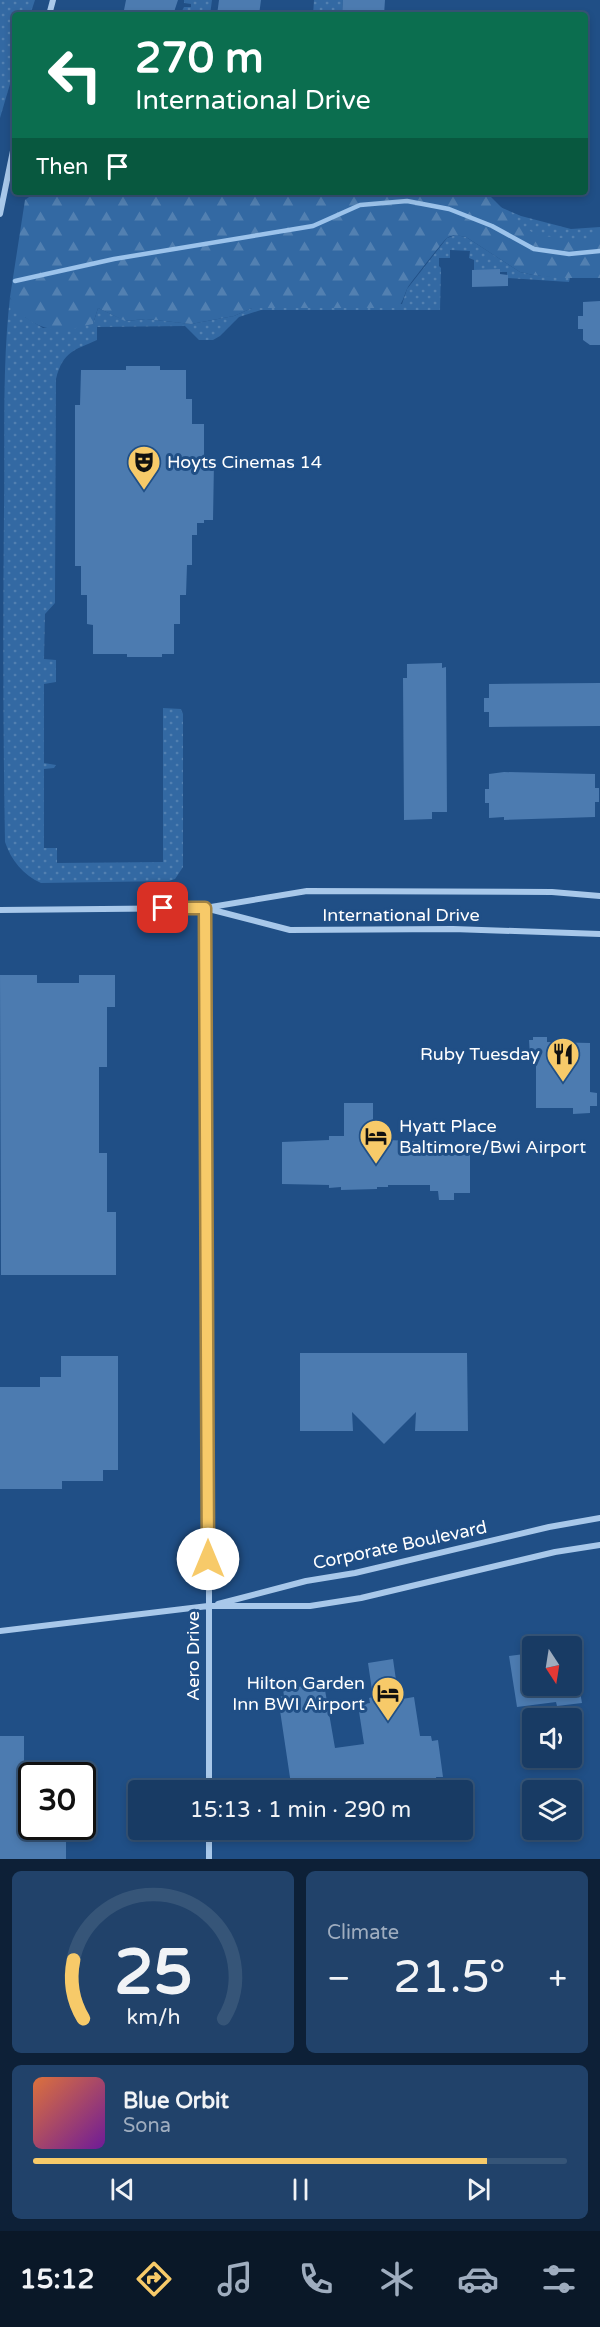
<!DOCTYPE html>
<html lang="en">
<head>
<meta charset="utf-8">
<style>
	:root { --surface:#183b64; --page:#21426a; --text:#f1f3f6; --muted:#9fadbf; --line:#365578; --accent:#f7ca69 }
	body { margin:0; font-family:"Varela Round",sans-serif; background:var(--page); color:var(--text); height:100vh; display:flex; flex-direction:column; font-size:22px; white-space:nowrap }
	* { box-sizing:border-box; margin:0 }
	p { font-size:20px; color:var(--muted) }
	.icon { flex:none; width:33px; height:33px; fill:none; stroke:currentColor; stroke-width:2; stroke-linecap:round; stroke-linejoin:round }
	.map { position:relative; height:1859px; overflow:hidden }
	.side { display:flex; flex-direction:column; gap:12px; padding:12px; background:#0d2037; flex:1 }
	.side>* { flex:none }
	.hud { position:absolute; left:12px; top:12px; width:576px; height:183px; border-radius:6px; box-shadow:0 3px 9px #0003,0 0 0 2px var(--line); background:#0b6e4f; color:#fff; overflow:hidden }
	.needle { width:39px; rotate:168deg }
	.tools { position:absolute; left:522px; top:1636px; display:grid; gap:12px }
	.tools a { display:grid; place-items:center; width:60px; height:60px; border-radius:6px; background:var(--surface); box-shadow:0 3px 9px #0003,0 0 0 2px var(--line); font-size:30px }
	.speed { position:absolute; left:18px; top:1762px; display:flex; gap:12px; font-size:30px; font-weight:700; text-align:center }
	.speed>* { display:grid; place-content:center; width:78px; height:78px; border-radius:50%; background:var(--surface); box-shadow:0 3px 9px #0003,0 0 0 2px var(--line); line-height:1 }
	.speed .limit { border:3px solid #111; border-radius:9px; background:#fff; color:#111 }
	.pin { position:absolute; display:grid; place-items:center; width:51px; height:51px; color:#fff; margin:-26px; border-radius:12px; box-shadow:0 3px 9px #0006 }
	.me { position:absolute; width:66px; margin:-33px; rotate:0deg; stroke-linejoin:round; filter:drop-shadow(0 0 4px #0008) }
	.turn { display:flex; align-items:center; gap:21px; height:126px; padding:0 24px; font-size:27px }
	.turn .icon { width:78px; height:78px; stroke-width:2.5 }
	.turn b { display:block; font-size:42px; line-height:51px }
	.then { display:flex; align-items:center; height:57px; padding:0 24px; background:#0003; gap:12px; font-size:22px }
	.big { font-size:45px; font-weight:600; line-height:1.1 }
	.side .tile { flex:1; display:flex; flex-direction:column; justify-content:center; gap:9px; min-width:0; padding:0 21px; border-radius:9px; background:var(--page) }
	.side .dial { align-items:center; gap:0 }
	.dial svg { height:156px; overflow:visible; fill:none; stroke:var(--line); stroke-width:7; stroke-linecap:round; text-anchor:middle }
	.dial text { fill:var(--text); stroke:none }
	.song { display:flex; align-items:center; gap:18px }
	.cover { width:72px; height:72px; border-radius:9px; background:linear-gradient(135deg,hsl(20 70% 55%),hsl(280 70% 35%)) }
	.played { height:6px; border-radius:3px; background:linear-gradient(90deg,var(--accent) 85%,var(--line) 85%) }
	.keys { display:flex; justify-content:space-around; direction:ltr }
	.heat { display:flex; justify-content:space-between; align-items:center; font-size:33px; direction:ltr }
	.side .tiles { flex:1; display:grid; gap:12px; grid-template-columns:1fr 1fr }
	.tile:last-child { grid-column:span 2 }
	.trip { position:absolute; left:128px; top:1780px; width:345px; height:60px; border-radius:6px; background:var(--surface); box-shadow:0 3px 9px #0003,0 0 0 2px var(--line); font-weight:600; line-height:60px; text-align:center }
	.dock { display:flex; height:96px; justify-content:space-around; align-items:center; background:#0a1828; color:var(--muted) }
	.dock .icon { width:42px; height:42px }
	.dock .selected { color:var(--accent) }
	.dock b { font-size:27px; color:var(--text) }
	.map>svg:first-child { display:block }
	.grass { fill:url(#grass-dots) }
	.forest { fill:url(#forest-firs) }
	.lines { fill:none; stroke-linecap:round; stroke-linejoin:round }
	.stream { stroke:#9cc3eb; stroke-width:4.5 }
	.building { fill:#4c7bb0 }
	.minor { stroke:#a8c8ea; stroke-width:6 }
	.route-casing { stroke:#a18344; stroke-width:15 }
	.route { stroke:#f7ca69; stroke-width:10 }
	.labels { text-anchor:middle; stroke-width:6; stroke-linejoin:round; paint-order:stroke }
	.poi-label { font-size:18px; fill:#fff; stroke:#204f86; text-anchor:start }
	.street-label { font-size:18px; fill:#fff; stroke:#204f86 }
</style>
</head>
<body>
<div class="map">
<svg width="600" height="1859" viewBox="0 0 600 1859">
	<defs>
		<pattern id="grass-dots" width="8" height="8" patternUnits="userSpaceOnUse" patternTransform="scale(1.5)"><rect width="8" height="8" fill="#3369a3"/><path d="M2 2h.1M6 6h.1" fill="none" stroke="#5280b1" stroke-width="1.8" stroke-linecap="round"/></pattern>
		<pattern id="forest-firs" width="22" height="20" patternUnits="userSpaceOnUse" patternTransform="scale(1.5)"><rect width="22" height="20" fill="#3369a3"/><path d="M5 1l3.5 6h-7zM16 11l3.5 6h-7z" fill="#5280b1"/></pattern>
	</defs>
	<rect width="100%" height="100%" fill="#204f86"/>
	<path class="grass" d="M0,0H35L30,15H15V67L0,118Z
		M184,0H212L210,15H190L182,11L184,7H191V4L184,3Z
		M314,0H343L342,15H313Z
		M465,192L521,216L571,229L600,227V267L454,229L25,317L43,328L93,324L98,308L126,321L146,319L191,324L234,316L252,308L402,304L407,289L447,238L456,235L466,237L520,272L533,275L570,278L569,282L507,278V272H479L474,275V260L469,258L470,251L450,250V258H439V266L441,268L440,310H261L239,317L220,336L213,340H199L185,326L97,327V340C75,350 63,351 56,379L55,598V603L45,614L44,659L56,660V682L44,684V763L56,765L54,768L44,769V848H57V863L163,862V708L181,709L183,714V867L175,879L169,881L41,883C23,875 11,860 5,842C3,731 3,621 4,510C5,439 2,367 10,297L11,300Z"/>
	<path class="forest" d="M36,192H486L513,219L536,235L584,241L600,232V278H559L533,275L520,272L466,237C460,236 453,234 447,238C443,241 412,281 408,287C404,294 404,302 397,308H252L234,316L191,324L146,319L125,321L98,308L93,324C83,326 71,330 60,330C39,329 18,317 10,297L25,200Z"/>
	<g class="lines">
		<path class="stream" d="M15,281L114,259L313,226L360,205L407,201L449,209L492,226L534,249L569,254L600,251"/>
	</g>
	<path class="building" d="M126,0H178L173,15H123Z
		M219,0H261L259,15H217Z
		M343,0H385L384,15H342Z
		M500,269V274L508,275V286L472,287V270Z
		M600,301V345H590L583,340V329H578V316H583V302Z
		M126,366H160V370H186V399H192V424H204V462H214L213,520H204V523H197V535H192V565H187L186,595H180V624H174V654H162V657H127V654H93V625L87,624V595H81V566H75V405H80L81,370H126Z
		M442,663V668L446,667L447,812H432V819L404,820L403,678H407V664Z
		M600,683V726L489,727V712H484V698H489V684Z
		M504,772L595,774V788H599V802H595V817L504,820V817L489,818V803H485V789H489V774Z
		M0,975H37V983H79V975H115V1007H107V1067H99V1153H107V1212H116V1275H1Z
		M533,1037H547V1042L590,1043V1092L597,1093V1106H590V1113L573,1114V1108H536V1055L530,1056L529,1040H533Z
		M344,1103H373V1136H388V1140L435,1142V1146H470V1193H454V1200H439L438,1191H430V1185H388V1187H377V1189L341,1190V1187L329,1188V1185L282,1184V1142L329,1140V1136H344Z
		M300,1353H467L468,1431H415L416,1412L384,1444L352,1412L353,1431H300Z
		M61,1356H118V1470H103V1481H62V1489H0V1387H40V1377H61Z
		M532,1653V1686H579L582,1703L557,1706L556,1702L517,1707L509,1656Z
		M393,1659L398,1694L401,1693L402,1699L414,1697L420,1736H431L432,1741L438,1740L443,1777H436L437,1783L405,1789L379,1791H292L278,1697L284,1696L283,1689L319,1684L320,1691L325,1690L335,1748L364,1744L358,1705L370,1703L369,1698L373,1697L368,1663Z
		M0,1736H24V1794H32V1827H66V1859H0Z"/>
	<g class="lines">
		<path class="minor" d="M49,15L53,0
			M0,214L15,141
			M205,908L209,1323V1791
			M209,909L290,930L453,929L600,934
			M0,910L205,908L307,891L552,892L600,896
			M218,1604L306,1581L355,1573L549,1527L600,1518
			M0,1631L208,1606H310L361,1598L555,1552L600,1545
			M209,1859V1830"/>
	</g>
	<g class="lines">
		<g class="route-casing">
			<path id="route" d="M163,908H205L208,1559"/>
		</g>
		<use href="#route" class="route"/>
	</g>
	<defs>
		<g id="theatre-pin" transform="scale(1.725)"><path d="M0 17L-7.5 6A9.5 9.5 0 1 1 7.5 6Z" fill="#f7ca69" stroke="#204f86"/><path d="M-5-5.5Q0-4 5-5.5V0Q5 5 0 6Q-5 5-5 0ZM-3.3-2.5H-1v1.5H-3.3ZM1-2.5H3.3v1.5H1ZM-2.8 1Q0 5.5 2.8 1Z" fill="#111"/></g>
		<g id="restaurant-pin" transform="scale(1.725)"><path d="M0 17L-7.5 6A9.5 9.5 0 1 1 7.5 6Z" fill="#f7ca69" stroke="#204f86"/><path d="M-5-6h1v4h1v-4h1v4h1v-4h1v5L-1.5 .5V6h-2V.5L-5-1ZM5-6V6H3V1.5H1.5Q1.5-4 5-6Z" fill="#111"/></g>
		<g id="hotel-pin" transform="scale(1.725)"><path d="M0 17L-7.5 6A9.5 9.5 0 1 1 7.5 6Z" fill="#f7ca69" stroke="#204f86"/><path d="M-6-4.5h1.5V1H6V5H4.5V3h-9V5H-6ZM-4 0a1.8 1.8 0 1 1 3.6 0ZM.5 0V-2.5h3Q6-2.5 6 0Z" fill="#111"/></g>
	</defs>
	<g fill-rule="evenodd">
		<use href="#theatre-pin" x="144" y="462"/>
		<use href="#restaurant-pin" x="563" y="1054"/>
		<use href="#hotel-pin" x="376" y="1136"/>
		<use href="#hotel-pin" x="388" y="1693"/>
	</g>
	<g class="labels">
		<g class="poi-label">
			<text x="167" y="468">Hoyts Cinemas 14</text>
			<text x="540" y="1060" text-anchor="end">Ruby Tuesday</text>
			<text x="399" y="1132">Hyatt Place<tspan x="399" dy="21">Baltimore/Bwi Airport</tspan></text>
			<text x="365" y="1689" text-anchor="end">Hilton Garden<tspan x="365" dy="21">Inn BWI Airport</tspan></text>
		</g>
		<g class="street-label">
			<text x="401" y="921">International Drive</text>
			<text transform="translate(400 1545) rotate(-12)" y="6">Corporate Boulevard</text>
			<text transform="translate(193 1656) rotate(-90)" y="6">Aero Drive</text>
		</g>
	</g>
</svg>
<div class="tools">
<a><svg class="needle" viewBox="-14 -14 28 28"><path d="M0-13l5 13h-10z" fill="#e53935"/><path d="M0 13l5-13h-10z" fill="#9fadbf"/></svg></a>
<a><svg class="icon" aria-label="sound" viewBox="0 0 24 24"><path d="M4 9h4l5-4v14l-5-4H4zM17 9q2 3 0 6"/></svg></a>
<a><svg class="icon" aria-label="layers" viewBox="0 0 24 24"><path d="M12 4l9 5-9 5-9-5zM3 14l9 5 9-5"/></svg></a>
</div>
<div class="speed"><div class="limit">30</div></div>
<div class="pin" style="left:163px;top:908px;background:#d93025"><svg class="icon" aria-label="arrive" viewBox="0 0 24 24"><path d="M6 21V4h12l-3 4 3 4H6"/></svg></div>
<svg class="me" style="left:208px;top:1559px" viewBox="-20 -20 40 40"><circle r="19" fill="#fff"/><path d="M0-13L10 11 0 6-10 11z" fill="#f7ca69"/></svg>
<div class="trip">15:13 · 1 min · 290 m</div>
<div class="hud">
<div class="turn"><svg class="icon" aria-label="left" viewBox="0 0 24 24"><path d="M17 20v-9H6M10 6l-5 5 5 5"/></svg><div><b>270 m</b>International Drive</div></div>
<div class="then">Then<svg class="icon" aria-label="arrive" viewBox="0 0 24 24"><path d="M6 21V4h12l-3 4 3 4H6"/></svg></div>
</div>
</div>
<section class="side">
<div class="tiles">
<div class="tile dial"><svg viewBox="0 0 100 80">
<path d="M14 69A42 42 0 1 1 86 69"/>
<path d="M14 69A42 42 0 0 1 9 39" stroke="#f7ca69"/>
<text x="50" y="56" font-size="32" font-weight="700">25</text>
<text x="50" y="72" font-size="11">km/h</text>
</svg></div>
<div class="tile"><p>Climate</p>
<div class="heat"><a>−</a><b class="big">21.5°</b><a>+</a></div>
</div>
<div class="tile">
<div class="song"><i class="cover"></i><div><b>Blue Orbit</b><p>Sona</p></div></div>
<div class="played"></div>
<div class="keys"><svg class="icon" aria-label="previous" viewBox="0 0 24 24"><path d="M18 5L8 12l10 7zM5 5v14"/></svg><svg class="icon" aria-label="pause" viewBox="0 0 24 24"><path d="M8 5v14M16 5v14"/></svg><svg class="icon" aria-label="next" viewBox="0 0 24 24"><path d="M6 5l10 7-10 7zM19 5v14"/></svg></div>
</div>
</div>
</section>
<nav class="dock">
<b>15:12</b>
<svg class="icon selected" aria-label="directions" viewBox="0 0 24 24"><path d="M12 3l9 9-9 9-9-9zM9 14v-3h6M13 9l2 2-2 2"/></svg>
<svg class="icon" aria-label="music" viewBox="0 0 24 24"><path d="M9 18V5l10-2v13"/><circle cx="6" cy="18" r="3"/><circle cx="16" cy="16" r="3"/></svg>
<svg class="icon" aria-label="phone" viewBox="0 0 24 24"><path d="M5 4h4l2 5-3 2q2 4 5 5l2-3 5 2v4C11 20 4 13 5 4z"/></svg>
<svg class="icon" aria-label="climate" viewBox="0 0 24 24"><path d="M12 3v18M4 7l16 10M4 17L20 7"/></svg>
<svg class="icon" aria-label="car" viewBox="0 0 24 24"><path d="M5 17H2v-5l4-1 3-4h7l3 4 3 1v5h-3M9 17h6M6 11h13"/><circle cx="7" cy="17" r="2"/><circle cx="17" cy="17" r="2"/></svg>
<svg class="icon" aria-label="filters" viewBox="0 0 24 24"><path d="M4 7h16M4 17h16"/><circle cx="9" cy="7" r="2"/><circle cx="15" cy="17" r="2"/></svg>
</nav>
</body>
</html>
